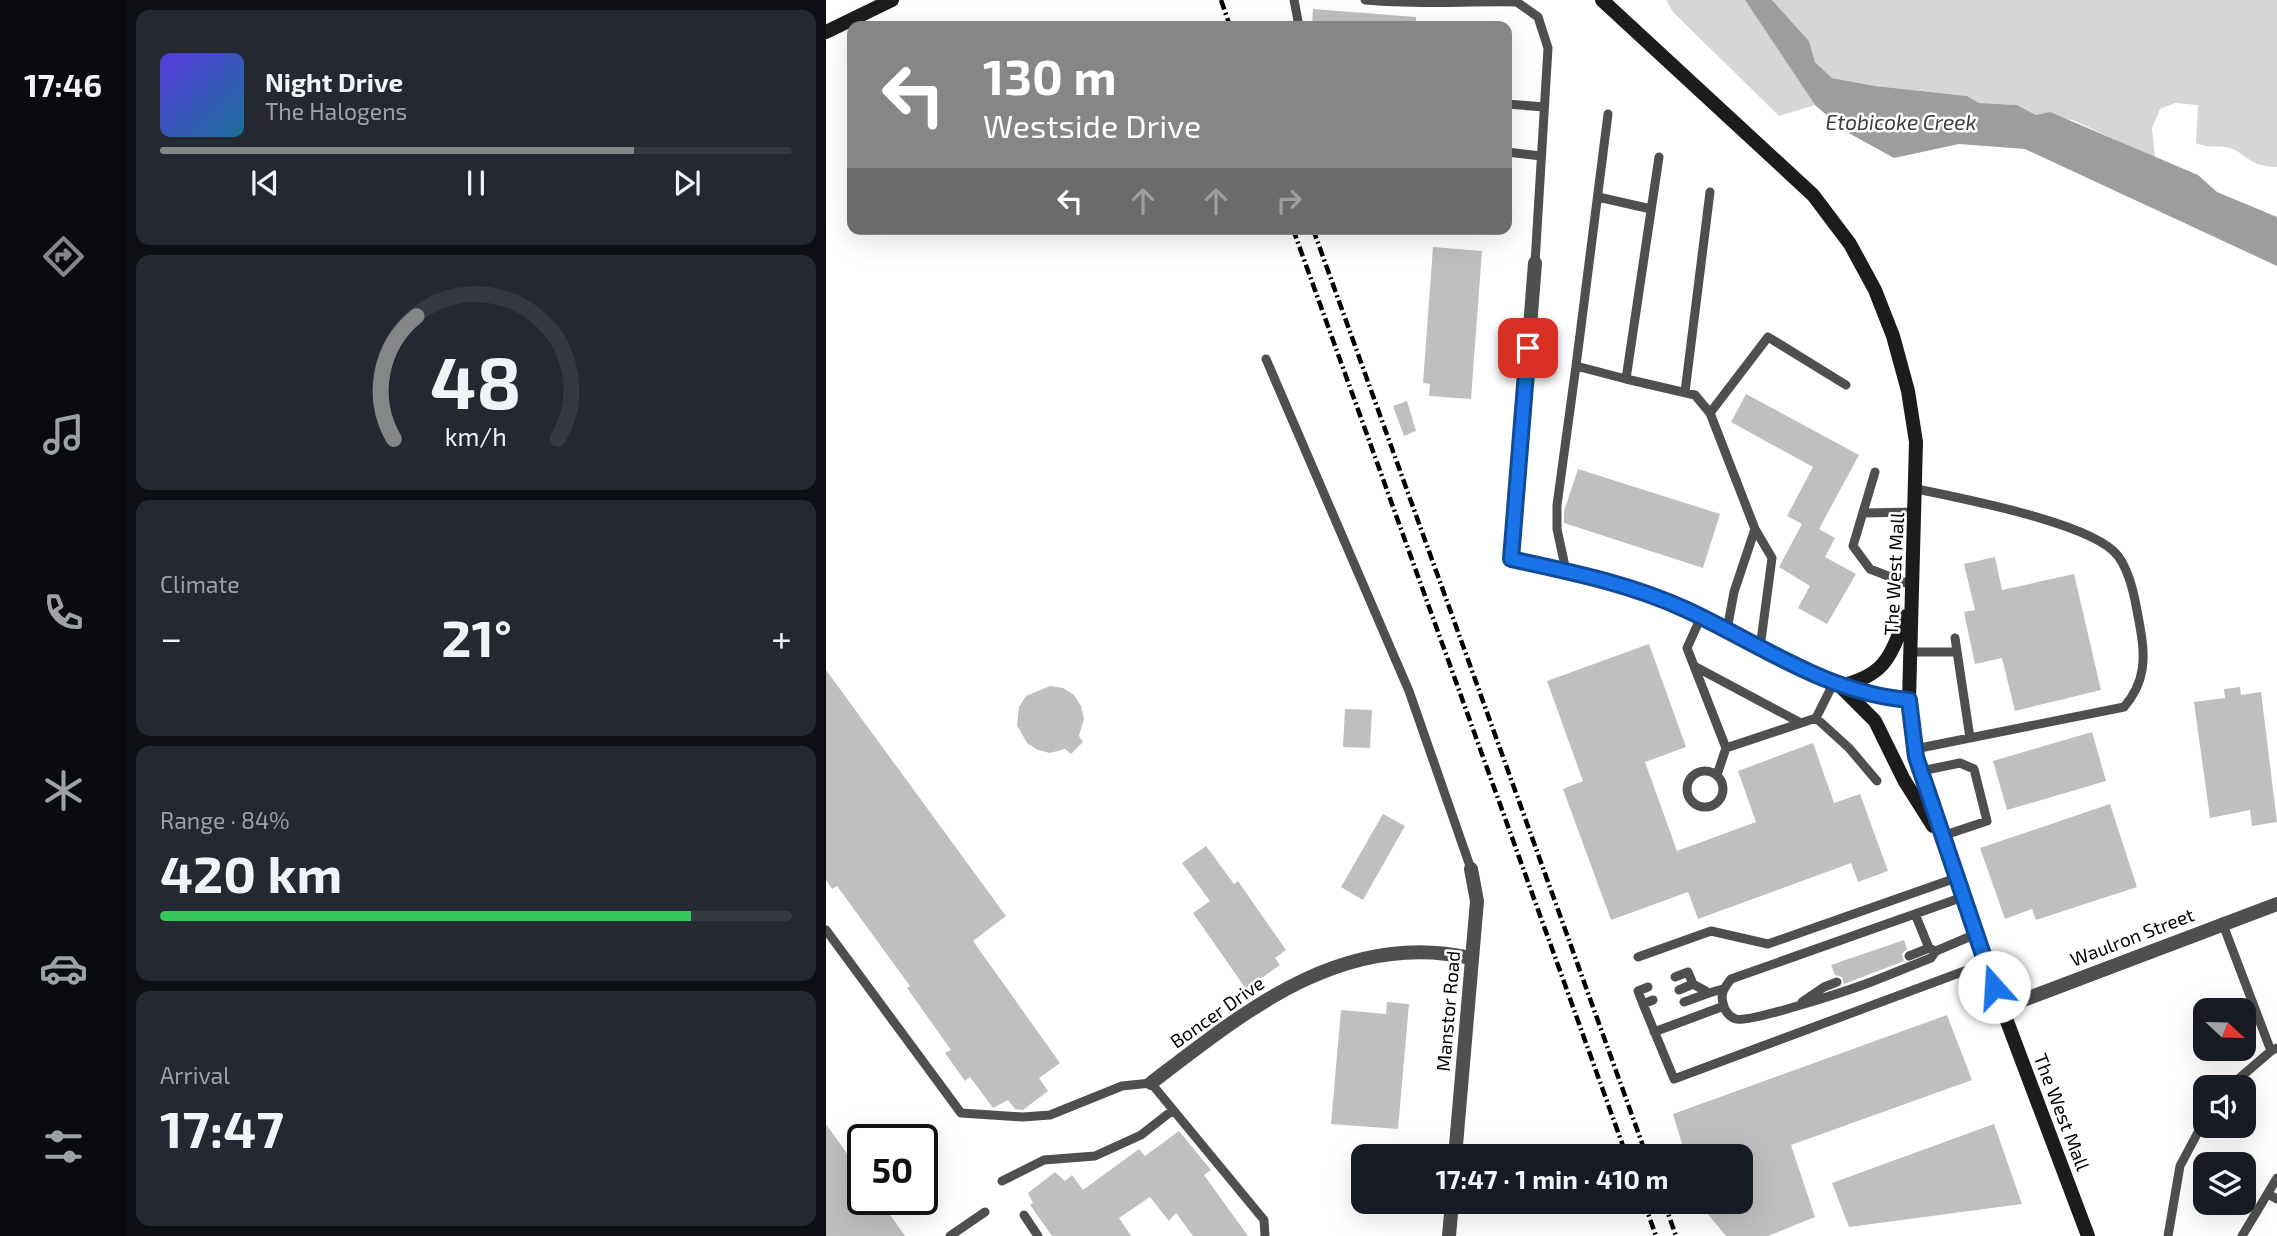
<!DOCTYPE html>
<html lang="en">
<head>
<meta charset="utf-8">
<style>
	:root { --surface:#171b24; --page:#242831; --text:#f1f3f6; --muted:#9ea1a6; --line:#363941; --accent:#858687 }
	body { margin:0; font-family:"Exo 2",sans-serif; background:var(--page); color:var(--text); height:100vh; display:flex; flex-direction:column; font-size:26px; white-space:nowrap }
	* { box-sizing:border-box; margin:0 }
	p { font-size:23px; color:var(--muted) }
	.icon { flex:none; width:38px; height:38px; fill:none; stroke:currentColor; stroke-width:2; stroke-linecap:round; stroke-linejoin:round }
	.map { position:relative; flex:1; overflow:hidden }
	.sheet { display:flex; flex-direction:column; gap:10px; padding:10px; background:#0d0f14; width:700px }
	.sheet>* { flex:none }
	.hud { position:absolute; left:21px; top:21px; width:665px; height:214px; border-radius:14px; box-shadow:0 7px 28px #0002; background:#858687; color:#fff; overflow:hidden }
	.needle { width:46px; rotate:112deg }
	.fabs { position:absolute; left:1367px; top:998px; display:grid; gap:14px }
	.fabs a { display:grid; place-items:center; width:63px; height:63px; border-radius:14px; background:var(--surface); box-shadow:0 7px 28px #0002; font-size:35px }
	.speed { position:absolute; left:21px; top:1124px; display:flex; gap:14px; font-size:35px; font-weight:700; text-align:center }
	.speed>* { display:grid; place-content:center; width:91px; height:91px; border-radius:50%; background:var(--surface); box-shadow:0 7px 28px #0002; line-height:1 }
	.speed .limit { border:4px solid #111; border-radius:10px; background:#fff; color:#111 }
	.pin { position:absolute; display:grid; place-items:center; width:60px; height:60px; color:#fff; margin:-30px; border-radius:14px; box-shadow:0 4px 10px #0006 }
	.me { position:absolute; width:77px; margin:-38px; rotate:341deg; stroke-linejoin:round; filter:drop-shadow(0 0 5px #0008) }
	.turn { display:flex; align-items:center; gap:24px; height:147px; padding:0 21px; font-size:32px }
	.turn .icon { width:91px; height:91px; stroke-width:2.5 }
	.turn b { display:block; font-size:49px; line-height:60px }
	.lanes { display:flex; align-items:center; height:66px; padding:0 21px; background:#0003; justify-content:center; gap:35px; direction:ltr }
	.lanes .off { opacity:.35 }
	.big { font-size:52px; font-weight:700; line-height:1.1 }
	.sheet .tile { flex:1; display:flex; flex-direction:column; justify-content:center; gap:10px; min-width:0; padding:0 24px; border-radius:14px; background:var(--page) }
	.sheet .dial { align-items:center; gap:0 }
	.dial svg { height:182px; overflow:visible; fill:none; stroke:var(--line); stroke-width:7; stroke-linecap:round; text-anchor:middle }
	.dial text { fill:var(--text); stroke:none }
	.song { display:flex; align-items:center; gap:21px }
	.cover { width:84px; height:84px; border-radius:10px; background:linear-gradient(135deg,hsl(250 70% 55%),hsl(200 70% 35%)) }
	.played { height:7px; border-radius:4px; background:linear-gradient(90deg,var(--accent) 75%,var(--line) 75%) }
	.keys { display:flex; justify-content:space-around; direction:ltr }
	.heat { display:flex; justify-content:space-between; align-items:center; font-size:38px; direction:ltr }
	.charge { height:10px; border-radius:5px; background:linear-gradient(90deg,#34c759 84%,var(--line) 0) }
	.trip { position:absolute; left:525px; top:1144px; width:402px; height:70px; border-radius:14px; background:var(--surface); box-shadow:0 7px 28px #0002; font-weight:700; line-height:70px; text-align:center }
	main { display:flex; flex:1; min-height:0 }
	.tabs { display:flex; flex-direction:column; width:126px; justify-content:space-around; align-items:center; background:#090b0e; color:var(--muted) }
	.tabs .icon { width:49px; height:49px }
	.tabs .current { color:var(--accent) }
	.tabs b { font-size:32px; color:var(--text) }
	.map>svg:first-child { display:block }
	.green { fill:#d6d6d6 }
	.water { fill:#9d9d9d }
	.building { fill:#bfbfbf }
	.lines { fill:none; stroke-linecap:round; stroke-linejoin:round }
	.lane { stroke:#4f4f4f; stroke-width:9 }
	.street { stroke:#4f4f4f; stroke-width:14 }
	.secondary { stroke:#1c1c1c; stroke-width:14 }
	.rail { stroke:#000; stroke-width:4.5; stroke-dasharray:10 3.5 2 3.5; stroke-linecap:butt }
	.route-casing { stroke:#114b97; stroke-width:18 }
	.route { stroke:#1a73e8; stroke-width:12 }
	.labels { text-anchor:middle; stroke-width:5; stroke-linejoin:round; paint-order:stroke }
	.street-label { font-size:19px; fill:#000; stroke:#fff }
	.water-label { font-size:21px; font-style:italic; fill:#3e3e3e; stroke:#fff }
</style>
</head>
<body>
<main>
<nav class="tabs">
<b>17:46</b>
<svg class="icon current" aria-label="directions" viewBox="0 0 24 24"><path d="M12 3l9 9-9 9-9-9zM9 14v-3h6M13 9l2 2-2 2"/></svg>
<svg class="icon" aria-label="music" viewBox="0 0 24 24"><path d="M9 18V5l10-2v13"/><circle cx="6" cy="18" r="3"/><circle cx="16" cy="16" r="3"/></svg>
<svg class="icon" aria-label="phone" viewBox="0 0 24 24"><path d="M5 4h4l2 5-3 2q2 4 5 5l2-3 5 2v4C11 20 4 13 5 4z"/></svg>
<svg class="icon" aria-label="climate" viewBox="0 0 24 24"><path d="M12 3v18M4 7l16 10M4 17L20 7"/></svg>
<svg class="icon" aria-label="car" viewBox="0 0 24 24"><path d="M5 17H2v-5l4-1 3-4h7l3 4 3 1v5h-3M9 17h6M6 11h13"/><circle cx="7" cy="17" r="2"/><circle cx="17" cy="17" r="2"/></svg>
<svg class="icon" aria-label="filters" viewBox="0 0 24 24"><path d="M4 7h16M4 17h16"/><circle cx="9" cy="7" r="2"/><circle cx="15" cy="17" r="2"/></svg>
</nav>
<section class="sheet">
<div class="tile">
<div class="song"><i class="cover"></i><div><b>Night Drive</b><p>The Halogens</p></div></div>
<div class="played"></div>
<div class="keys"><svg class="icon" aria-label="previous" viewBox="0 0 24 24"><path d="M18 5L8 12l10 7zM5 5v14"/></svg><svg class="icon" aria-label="pause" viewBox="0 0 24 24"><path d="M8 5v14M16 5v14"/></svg><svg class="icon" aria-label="next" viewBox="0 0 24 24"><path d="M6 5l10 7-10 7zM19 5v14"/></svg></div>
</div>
<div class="tile dial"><svg viewBox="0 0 100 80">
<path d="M14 69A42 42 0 1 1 86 69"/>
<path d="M14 69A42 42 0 0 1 24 15" stroke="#858687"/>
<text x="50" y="56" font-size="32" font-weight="700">48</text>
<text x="50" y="72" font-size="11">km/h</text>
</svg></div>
<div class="tile"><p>Climate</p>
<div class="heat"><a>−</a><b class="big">21°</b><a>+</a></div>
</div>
<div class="tile"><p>Range · 84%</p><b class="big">420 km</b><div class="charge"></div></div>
<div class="tile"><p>Arrival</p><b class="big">17:47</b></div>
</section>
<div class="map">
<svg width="1451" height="1236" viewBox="0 0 1451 1236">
	<rect width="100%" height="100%" fill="#fff"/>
	<path class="green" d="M840,0H919L989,105L953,116L847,12Z
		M946,0H1451V167C1420,167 1418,149 1399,147C1388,146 1381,148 1370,143L1372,105L1349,103L1334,109L1326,128L1329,158L1247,120L1210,115L1191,105L1153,103L1141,96L1049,86L1006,78L989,62L983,41Z"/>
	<path class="water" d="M919,0H946L983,41L989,62L1006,78L1049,86L1141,96L1153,103L1191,105L1210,115L1224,112L1372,175L1391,192L1451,217V266L1199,149L1133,144L1068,158L1019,131L989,105Z"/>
	<path class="building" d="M487,9L590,17V26H486Z
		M607,247L656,251L645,399L603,396L604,384L597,383Z
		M920,394L1033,455L993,529L1009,538L999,557L1030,574L1001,624L972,608L984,586L953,567L976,524L961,516L987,467L905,422Z
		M581,401L590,431L578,436L567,406Z
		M752,469L894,514L877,568L738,523V511Z
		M1169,557L1176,590L1248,574L1275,690L1189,711L1176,658L1149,664L1138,612L1149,610L1138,564Z
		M823,644L860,747L819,762L851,851L930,822L912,771L987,743L1008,803L1034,794L1062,871L1032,882L1025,863L872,919L862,892L785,920L737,789L757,781L721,681Z
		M0,670L180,916L147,941L234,1063L213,1078L222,1091L197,1110L189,1109L182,1100L167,1108L144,1077L139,1081L119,1053L125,1050L81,988L84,986L11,886L6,889L0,880Z
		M224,686L237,688L248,695L255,706L258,719L253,736L257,742L245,754L239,749L224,753L212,750L201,743L191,725L193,707L200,696Z
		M1414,687L1415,695L1435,692L1451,822L1426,826L1424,810L1384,818L1368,702L1399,698L1398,689Z
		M519,709L546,710L544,748L517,747Z
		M1266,732L1280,781L1181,810L1167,761Z
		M1284,804L1311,887L1210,920L1206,909L1179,919L1154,848Z
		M557,814L579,826L537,900L515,887Z
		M380,846L408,884L412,881L460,950L449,958L454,965L420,989L367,913L384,901L356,863Z
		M1078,940L1081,949L1076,954L1078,961L1018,984L1016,977L1009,975L1005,965Z
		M561,1002L583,1004L572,1129L505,1124L515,1010L560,1014Z
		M1121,1015L1146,1080L965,1145L989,1217L942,1236H900L872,1202H915V1157H860L847,1114Z
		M0,1124L37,1176V1199H53L79,1236H0Z
		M1168,1124L1196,1204L1023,1227L1006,1183Z
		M353,1131L385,1170L378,1175L422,1236H367L350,1213L343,1221L324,1197L293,1218L305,1236H226L204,1205L207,1203L202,1193L229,1172L239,1181L246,1175L257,1190L313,1149L319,1156Z"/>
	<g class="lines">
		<path class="lane" d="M468,0L473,26
			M539,0C590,5 639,1 691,2
			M688,0L712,17L722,48L709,263
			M681,104L718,107
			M782,114L750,366L800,379
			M681,152L715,156
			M833,157L800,379L869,395L884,413
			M772,197L825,209
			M440,359L583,691L645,869
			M859,392L884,192
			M1049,472L1027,546L1044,569L1085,585
			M1037,513L1090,512
			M929,529L884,413L942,337L1020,385
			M740,571L731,529V505L750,366
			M875,617L861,648L900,748L891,775
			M901,630L908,592L929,529L946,558L934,648
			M1129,638L1144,738
			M1084,652H1131
			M868,666L975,723
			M990,718L1023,748L1051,781
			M900,748L990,718L1007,684
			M1089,749L1298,707C1319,683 1320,658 1314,627C1310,605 1306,575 1292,556C1268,523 1133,498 1091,489
			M1095,771L1134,763L1148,769L1161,821L1116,836
			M861 789a18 18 0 1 1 36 0a18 18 0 1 1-36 0Z
			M1137,897L905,979C899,987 894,993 897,1003C898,1010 903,1017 910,1019C925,1023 1030,988 1050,980C1068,973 1087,965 1105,958L1110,951L1150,934
			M1089,914L1103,948
			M1396,922L1445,1051L1451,1048
			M0,930L135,1113L197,1117L224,1115L296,1086L325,1083L438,1220L439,1236
			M1083,956L1103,948L1107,950
			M812,957L885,931L942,944L1130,878
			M849,977L862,972L867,984
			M853,990L867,984L883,993L897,989
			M827,1000L817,1004L848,1079L1160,963
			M858,1002L883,993
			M976,1002L998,987L1011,982
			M817,1004L812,991L822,987
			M828,1032L898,1006
			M1403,1087L1445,1051
			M176,1181L218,1160L269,1156L315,1135L347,1110
			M1442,1194L1451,1199
			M198,1215L212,1236
			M124,1236L159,1212
			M1342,1236L1354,1166L1379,1119
			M1416,1236L1451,1178"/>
		<path class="street" d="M709,263L686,559C745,572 805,583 861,610C934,644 1000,693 1083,700
			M1176,1008L1451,904
			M325,1083C419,1011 518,929 645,958
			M629,1157L651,901L645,869
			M623,1236L626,1202"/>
		<path class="secondary" d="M776,0L987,195L1024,244L1049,290L1067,336L1082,391L1090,442L1083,700L1090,757L1176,1008L1262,1236
			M0,32L66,0
			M1014,686L1049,721L1078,780L1107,826
			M1014,686C1060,675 1064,657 1080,616"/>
		<path class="rail" d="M395,0L404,26
			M467,229L801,1157
			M487,229L821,1157
			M818,1202L830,1236
			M838,1202L850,1236"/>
	</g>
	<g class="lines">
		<g class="route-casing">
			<path id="route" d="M702,348L685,559C745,572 805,584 861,610C934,644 1000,693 1083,700L1090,757L1168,987"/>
		</g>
		<use href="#route" class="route"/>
	</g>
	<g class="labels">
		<g class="street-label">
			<text transform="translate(1068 574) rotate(-87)" y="7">The West Mall</text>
			<text transform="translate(1306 937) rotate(-21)" y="7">Waulron Street</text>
			<text transform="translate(622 1011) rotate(-85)" y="7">Manstor Road</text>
			<text transform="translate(391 1012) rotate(-35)" y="7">Boncer Drive</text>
			<text transform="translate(1236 1112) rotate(69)" y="7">The West Mall</text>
		</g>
		<g class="water-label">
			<text x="1075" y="130">Etobicoke Creek</text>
		</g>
	</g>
</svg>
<div class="fabs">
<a><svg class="needle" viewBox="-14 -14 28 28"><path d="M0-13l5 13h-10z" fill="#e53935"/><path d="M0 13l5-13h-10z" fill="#9ea1a6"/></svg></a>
<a><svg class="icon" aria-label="sound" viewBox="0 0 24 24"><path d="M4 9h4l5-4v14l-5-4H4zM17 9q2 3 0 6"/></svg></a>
<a><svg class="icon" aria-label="layers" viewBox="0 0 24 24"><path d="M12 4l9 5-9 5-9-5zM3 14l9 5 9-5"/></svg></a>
</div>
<div class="speed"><div class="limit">50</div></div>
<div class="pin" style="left:702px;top:348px;background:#d93025"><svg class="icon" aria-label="arrive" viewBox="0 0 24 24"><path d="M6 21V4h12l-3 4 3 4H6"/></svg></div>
<svg class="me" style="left:1168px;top:987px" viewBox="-20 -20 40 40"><circle r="19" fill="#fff"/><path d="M0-13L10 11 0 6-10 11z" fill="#1a73e8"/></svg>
<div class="trip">17:47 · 1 min · 410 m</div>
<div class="hud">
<div class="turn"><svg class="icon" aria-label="left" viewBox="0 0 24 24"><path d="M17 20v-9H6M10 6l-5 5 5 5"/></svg><div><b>130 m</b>Westside Drive</div></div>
<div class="lanes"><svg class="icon" aria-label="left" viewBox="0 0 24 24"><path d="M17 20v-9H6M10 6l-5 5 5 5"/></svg><svg class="icon off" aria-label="ahead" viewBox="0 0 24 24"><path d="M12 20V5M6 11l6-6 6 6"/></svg><svg class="icon off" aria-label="ahead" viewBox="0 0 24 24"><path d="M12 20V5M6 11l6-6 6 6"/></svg><svg class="icon off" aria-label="right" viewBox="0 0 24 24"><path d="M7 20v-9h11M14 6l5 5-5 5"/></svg></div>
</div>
</div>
</main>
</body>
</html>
